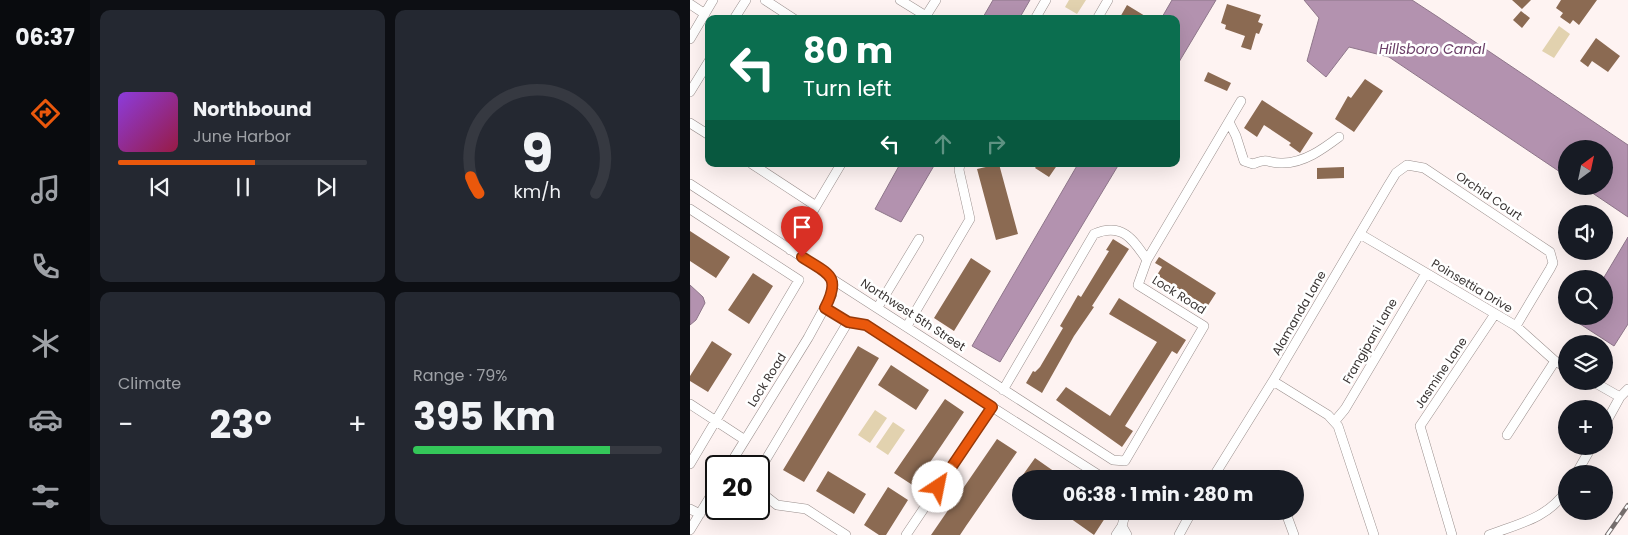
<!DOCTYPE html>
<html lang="en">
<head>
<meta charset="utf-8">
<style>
	:root { --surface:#171b24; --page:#242831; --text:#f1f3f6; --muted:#9ea1a6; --line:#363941; --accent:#ea580c }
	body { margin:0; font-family:Poppins,sans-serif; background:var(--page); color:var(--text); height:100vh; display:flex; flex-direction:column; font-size:19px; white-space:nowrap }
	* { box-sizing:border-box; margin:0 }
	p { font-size:16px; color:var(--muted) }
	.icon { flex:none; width:28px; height:28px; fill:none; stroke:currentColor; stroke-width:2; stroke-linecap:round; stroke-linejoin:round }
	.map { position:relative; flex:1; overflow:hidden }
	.drawer { display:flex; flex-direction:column; gap:10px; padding:10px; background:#0d0f14; width:600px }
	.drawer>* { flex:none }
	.banner { position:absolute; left:15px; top:15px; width:475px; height:152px; border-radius:10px; box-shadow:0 5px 20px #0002; background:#0b6e4f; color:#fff; overflow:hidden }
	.needle { width:32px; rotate:33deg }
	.tools { position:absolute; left:868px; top:140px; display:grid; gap:10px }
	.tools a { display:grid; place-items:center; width:55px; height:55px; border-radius:50%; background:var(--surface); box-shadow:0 5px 20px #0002; font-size:25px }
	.speed { position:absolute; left:15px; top:455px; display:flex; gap:10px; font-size:25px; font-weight:700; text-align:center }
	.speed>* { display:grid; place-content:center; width:65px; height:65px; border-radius:50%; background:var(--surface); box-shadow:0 5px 20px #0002; line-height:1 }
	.speed .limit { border:2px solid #111; border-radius:8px; background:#fff; color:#111 }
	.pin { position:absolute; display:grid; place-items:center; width:42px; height:42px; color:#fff; margin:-51px -21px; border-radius:50% 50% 50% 0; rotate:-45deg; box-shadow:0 0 5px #0007 }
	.pin .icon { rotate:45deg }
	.me { position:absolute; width:55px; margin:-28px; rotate:34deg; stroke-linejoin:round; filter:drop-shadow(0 0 4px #0008) }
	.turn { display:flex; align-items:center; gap:18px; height:105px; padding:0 15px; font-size:22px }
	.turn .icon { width:65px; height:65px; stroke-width:2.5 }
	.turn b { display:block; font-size:35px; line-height:42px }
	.lanes { display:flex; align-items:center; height:48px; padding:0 15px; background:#0003; justify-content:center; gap:25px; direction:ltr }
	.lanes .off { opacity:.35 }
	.big { font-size:38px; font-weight:700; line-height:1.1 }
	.drawer .card { flex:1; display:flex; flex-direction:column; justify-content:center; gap:8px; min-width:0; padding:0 18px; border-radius:10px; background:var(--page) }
	.drawer .dial { align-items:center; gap:0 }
	.dial svg { height:130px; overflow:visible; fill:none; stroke:var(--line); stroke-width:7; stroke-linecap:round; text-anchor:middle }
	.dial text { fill:var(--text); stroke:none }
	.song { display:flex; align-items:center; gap:15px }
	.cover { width:60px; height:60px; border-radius:8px; background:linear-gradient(135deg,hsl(270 70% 55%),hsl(340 70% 35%)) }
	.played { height:5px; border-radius:2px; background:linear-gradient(90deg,var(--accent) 55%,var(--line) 55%) }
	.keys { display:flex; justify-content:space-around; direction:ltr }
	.heat { display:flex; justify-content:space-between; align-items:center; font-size:28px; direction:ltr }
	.charge { height:8px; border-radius:4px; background:linear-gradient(90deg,#34c759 79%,var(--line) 0) }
	.drawer .tiles { flex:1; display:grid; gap:10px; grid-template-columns:repeat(2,1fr) }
	.trip { position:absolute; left:322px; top:470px; width:292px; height:50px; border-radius:25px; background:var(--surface); box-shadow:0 5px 20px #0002; font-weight:700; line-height:50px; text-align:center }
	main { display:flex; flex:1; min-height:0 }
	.dock { display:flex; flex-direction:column; width:90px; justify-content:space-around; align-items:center; background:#090b0e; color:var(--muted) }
	.dock .icon { width:35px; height:35px }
	.dock .current { color:var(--accent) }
	.dock b { font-size:22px; color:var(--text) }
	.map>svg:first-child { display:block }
	.green { fill:#e2d2af }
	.water { fill:#b392af; stroke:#8e768a }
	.building { fill:#8b6a52 }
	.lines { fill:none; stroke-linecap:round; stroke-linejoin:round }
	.minor-casing { stroke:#9a8f8d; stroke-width:10 }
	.minor { stroke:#fff; stroke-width:9 }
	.rail-casing { stroke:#756e6d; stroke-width:4.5 }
	.rail { stroke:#fff; stroke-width:2.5; stroke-dasharray:8; stroke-linecap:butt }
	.route-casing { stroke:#983908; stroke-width:12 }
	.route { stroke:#ea580c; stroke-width:9 }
	.labels { text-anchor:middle; stroke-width:5; stroke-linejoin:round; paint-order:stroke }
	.street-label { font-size:12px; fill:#393433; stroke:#fff }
	.water-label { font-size:14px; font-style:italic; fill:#6c4069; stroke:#fff }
</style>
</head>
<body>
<main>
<nav class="dock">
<b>06:37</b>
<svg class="icon current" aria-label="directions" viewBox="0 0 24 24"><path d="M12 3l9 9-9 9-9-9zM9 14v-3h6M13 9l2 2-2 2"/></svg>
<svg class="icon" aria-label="music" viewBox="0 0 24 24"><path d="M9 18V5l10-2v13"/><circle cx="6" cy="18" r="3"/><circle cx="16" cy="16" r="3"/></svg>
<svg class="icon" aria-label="phone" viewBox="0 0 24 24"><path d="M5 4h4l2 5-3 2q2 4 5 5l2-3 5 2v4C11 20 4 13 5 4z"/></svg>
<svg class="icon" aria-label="climate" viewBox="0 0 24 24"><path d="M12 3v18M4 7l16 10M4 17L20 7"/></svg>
<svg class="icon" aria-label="car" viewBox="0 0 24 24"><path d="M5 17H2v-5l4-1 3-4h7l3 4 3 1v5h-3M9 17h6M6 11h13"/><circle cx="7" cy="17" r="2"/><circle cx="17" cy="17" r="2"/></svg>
<svg class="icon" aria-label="filters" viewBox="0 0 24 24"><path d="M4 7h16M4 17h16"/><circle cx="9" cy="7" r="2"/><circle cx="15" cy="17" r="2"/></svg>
</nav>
<section class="drawer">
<div class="tiles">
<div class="card">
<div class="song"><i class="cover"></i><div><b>Northbound</b><p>June Harbor</p></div></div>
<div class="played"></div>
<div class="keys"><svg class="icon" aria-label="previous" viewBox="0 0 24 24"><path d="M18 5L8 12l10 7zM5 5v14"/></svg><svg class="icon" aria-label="pause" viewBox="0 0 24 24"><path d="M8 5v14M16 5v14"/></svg><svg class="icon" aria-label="next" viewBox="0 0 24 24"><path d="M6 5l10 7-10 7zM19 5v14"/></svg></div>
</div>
<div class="card dial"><svg viewBox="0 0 100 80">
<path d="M14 69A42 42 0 1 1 86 69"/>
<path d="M14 69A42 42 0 0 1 9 59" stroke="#ea580c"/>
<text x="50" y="56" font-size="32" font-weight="700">9</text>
<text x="50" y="72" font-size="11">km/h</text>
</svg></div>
<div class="card"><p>Climate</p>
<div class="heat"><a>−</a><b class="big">23°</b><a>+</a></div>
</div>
<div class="card"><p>Range · 79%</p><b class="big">395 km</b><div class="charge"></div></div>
</div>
</section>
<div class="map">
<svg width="938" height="535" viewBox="0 0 938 535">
	<rect width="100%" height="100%" fill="#fef3f2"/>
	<path class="green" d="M379,0H396L387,14L375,7Z
		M869,26L880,34L864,58L852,51Z
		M185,410L197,418L180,443L168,435Z
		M203,422L215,430L198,455L186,447Z"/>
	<path class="water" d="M303,0H340L329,19H292Z
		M482,0H526L486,67V19H471Z
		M614,0H722L748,17L938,145V217L892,186H914V149H876V176L699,57L659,47L636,77L617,61L629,18Z
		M210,164H245L211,222L185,209Z
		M388,164H429L310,362L282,346Z
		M938,237V324L924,346L887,322L890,316H914L913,279Z
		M0,285L13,297L15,303L6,320L0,325Z"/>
	<path class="building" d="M822,0H841L832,9Z
		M871,0H907L889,25L883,20L880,24L870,17L873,13L866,8Z
		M537,4L571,15L568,22L573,24L569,34L566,33L561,50L551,47L555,36L535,29L536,25L531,23Z
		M437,5L460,19H429Z
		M831,11L840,18L832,28L823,20Z
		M906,38L930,56L918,72L902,61L898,67L890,61Z
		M518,72L541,83L537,91L514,81Z
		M675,79L693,91L664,132L645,119L658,96L661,98Z
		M572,100L623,133L610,153L599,145L601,143L574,125L567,137L554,128Z
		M309,164L328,234L306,240L287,169Z
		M348,164H368L359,177L345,168Z
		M654,167V178L627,179V168Z
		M0,231L40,257L26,278L0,261Z
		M423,239L439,249L402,306L404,307L384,336L352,393L336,383L343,371L345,372L350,367L373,328L370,326L380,309L388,295L391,297L419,251L416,250Z
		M469,257L526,293L517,307L467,275L472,267L465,263Z
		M281,258L301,271L264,331L244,318Z
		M63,273L83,286L59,324L38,310Z
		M429,298L496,340L487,354L482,351L435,426L443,431L432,447L366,400L376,387L420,416L467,342L419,314Z
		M22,341L42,354L18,392L0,381V376Z
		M168,346L189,358L114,482L93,470Z
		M201,365L239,390L226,410L188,385Z
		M255,399L274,412L224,486L204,473Z
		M307,439L327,452L276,526L270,535H241Z
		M345,458L375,479H330Z
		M138,471L176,494L164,514L126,491Z
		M198,487L218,500L196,535H189L174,525Z
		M370,511H412L417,515L404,535Z"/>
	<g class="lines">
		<g class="minor-casing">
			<path id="minor" d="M75,0L104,19
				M210,0L236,16
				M0,4L15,14
				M44,19L56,0
				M234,19L246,0
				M345,19L356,0
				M407,19L418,0
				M0,39L23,0
				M0,92L19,61
				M539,122L546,136L554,161L563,164C580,157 578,164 593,163C614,163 633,149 649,137
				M0,123L19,135
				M62,164L126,206
				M0,184L135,272L142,279L423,460L435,461L514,326L448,285L457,260C443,239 432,222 404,234L313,390
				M0,209L109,280L0,464
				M670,234L826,326L865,361L876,367
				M100,250L151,164
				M457,260L551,101
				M188,307L229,239
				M158,322L176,325L302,407L216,535
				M217,326L280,219L269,170L270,164
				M583,381L638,415L648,426L684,535
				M902,381L930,397
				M0,404L55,440
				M302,407L415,479
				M645,421L655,409L736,273
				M914,426L930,397L938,389
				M817,435L865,361
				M39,466L118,338L142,294V279
				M69,471L158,322L135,308
				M886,474L902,446
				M522,479L583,381L698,186L706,173L717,165L734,168L860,252L863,263L860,269L826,326
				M69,491L87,505L116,509L156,535
				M0,509L10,514
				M436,511L432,526L437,535
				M597,516L604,535
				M0,530L26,487
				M426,535L432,526
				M489,535L502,511
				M762,535L730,426L805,314
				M799,535C828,524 858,518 876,491"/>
		</g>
		<use href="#minor" class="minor"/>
		<g class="rail-casing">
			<path id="rail" d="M917,535L938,505"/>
		</g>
		<use href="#rail" class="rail"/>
	</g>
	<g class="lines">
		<g class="route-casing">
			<path id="route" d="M112,257C138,274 152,275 135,308L158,322L176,325L302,407L248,487"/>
		</g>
		<use href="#route" class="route"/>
	</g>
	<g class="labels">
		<g class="street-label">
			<text transform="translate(799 196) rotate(34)" y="4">Orchid Court</text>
			<text transform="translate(782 286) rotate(31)" y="4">Poinsettia Drive</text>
			<text transform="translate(489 295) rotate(32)" y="4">Lock Road</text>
			<text transform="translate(609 313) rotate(-60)" y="4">Alamanda Lane</text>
			<text transform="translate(223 315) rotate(33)" y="4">Northwest 5th Street</text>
			<text transform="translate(680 341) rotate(-60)" y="4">Frangipani Lane</text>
			<text transform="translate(751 373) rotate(-56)" y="4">Jasmine Lane</text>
			<text transform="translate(77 380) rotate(-58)" y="4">Lock Road</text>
		</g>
		<g class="water-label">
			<text x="742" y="54">Hillsboro Canal</text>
		</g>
	</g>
</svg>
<div class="tools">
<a><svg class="needle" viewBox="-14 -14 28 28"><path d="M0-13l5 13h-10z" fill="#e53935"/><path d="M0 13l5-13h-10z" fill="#9ea1a6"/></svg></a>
<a><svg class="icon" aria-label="sound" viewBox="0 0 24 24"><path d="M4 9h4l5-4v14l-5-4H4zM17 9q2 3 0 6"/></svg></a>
<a><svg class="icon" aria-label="search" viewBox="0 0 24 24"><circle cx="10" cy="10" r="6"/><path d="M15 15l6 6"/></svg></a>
<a><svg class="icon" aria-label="layers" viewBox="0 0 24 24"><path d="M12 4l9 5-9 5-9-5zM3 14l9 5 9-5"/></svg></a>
<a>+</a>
<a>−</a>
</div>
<div class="speed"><div class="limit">20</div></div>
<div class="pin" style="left:112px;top:257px;background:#d93025"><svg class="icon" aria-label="arrive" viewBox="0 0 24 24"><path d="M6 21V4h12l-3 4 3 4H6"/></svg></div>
<svg class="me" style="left:248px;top:487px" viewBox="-20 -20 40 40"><circle r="19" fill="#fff"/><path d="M0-13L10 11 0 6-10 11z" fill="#ea580c"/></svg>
<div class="trip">06:38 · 1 min · 280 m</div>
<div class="banner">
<div class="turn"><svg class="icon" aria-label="left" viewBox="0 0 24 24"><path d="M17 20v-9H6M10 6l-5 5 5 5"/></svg><div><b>80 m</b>Turn left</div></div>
<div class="lanes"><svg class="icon" aria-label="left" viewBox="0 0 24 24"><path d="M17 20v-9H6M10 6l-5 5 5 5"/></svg><svg class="icon off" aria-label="ahead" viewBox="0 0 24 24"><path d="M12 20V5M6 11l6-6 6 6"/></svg><svg class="icon off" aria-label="right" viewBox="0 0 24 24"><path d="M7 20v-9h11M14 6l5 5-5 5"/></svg></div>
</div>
</div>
</main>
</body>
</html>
